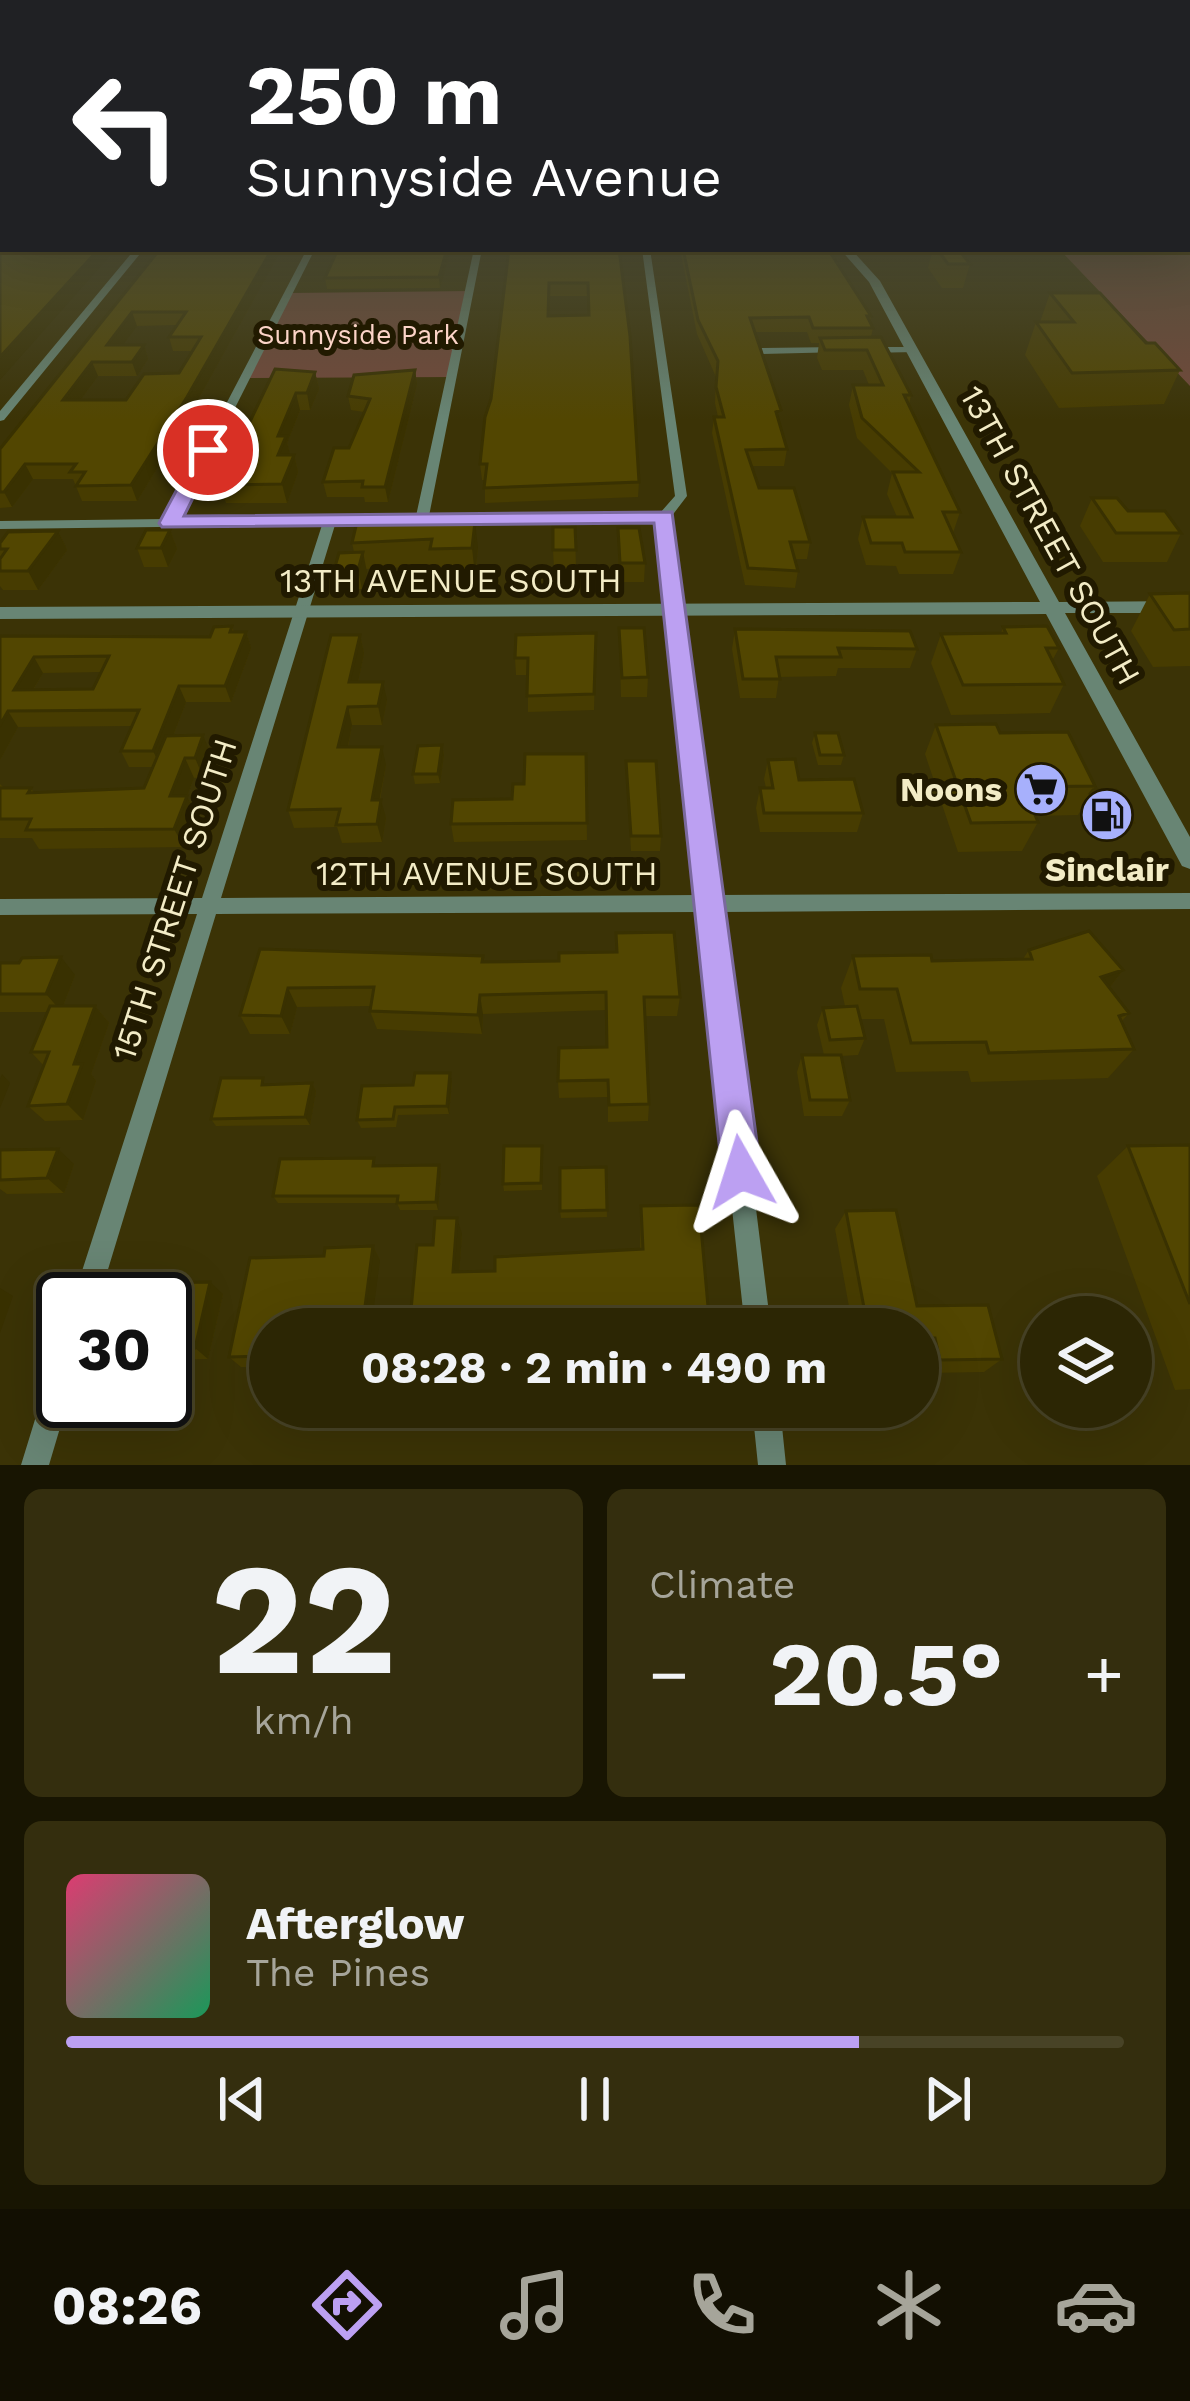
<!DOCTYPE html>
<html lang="en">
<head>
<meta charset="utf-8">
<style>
	:root { --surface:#2c2604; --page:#342e0e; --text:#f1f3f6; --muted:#a6a59a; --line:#484326; --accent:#bca0f2 }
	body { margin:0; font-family:"Work Sans",sans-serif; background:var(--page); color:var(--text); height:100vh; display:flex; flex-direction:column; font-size:45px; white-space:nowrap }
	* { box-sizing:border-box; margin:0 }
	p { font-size:39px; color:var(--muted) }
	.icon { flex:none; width:66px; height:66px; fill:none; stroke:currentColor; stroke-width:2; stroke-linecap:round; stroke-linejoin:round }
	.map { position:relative; height:1465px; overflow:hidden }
	.sheet { display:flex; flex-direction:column; gap:24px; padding:24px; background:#181502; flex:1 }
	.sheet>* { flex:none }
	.guide { position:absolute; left:0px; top:0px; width:1191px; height:252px; box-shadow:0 12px 48px #0002,0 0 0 3px var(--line); background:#202124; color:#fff; overflow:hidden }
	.buttons { position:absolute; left:1020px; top:1296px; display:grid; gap:24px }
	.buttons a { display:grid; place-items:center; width:132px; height:132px; border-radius:50%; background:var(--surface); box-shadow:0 12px 48px #0002,0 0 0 3px var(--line); font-size:60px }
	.speed { position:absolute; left:36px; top:1272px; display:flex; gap:24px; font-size:60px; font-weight:700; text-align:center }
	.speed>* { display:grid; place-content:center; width:156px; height:156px; border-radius:50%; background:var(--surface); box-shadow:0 12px 48px #0002,0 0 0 3px var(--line); line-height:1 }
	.speed .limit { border:6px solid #111; border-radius:18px; background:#fff; color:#111 }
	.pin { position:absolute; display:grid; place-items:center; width:102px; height:102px; color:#fff; margin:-51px; border:6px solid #fff; border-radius:50%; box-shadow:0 3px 12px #0007 }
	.me { position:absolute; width:132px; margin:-66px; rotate:354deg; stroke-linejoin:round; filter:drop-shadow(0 0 9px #0008) }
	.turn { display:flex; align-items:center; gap:42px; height:252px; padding:0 48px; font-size:54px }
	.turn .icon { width:156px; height:156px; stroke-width:2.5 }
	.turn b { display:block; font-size:84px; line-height:102px }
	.big { font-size:90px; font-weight:700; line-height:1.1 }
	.sheet .card { flex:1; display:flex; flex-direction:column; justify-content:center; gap:18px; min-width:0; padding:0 42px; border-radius:18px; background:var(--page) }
	.sheet .dial { align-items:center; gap:0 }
	.dial b { font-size:156px; line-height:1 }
	.song { display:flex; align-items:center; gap:36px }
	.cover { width:144px; height:144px; border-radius:18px; background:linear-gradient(135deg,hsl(340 70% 55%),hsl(150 70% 35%)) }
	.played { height:12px; border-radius:6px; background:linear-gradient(90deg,var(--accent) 75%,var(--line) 75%) }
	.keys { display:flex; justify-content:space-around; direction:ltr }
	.heat { display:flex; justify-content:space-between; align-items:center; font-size:66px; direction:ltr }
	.sheet .tiles { flex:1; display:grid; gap:24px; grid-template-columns:1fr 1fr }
	.card:last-child { grid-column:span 2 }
	.trip { position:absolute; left:249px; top:1308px; width:690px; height:120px; border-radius:60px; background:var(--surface); box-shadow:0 12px 48px #0002,0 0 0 3px var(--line); font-weight:700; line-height:120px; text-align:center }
	.dock { display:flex; height:192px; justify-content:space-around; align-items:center; background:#120f02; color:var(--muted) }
	.dock .icon { width:84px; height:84px }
	.dock .selected { color:var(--accent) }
	.dock b { font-size:54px; color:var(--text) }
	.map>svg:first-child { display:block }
	.green { fill:#73493b }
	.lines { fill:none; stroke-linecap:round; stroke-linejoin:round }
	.minor { fill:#688574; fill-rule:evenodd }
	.tertiary { fill:#688574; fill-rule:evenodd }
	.wall { fill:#473c01; fill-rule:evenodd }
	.shaded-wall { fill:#393101 }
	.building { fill:#524601; stroke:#393101; stroke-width:3; fill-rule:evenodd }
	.route { fill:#bca0f2; stroke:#7a689d; stroke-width:3 }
	.labels { text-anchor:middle; stroke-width:12; stroke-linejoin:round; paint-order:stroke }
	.far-park-label { font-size:27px; fill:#fcd4c7; stroke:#211a00 }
	.street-label { font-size:33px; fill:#f3ecc6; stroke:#211a00 }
	.poi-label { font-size:33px; font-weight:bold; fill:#f3ecc6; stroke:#211a00; text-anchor:end }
</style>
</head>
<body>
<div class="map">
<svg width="1190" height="1465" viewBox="0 0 1190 1465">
	<rect width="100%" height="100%" fill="#3b3306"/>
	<path class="green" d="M1188,215H1190V386L1059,249H1188Z
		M471,291L455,377L245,378L289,293Z"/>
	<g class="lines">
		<path class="minor" d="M0,226H3V232H0Z
			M135,249H144L4,420L0,421V411Z
			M307,249H315L179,519L416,516L474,249H482L429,516L660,513L675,496L642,249H650L687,496L671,517L717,895L1190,893V909L719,912L771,1329H745L700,912L216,914L99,1299H73L197,914L0,915V899L202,898L322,525L0,529V521L166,519ZM658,521L698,895L221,898L335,525Z
			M839,347L844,350L843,352L762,354L757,351L762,348Z
			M912,347L917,350L916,352L865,353L860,350L865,347Z
			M63,1360V1401H68L49,1465H21L49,1374L53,1364Z
			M752,1407H780L786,1465H758Z"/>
		<path class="tertiary" d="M840,249H851L880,281L1059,602L1190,601V613H1065L1190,837V869L1182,866L1046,614L0,619V607L1040,602L869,282Z"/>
	</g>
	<path class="wall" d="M160,249H282L191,412L137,501H82L73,479H33L12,507L0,508V449ZM177,325L169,337L173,351H193L179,373L126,400H80L98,376H137L148,359L144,345H122L137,326Z
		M451,249L440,288L327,289L325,278Z
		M509,249H619L639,482L638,497L485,503V480H482L480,464L491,399ZM550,296H588L589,315L549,316Z
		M680,249H828L871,316L870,323L873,328L871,337L911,395L909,405L960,512L953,533L961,552L953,574H899L896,566L866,565L858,539L863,517H897L887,494L892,473L857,438L849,405L853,385H869L863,370H822L817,358L819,343H811L807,332H755L787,449L784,466H751L759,488L810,542L807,559H795L798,571L795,588L745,585L712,433L714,417H718L715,403L716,377L697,334Z
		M933,249H958L970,264L963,288H942L928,268Z
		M1050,293L1146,343L1180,370L1164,404L1059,408L1025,355L1036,322H1040Z
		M415,370L417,384L388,502H365L364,497H327L323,482L349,448L364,412L351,410L348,396Z
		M315,372L319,389L310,410H300L287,443L290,455H294L298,472L287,503H226L220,485Z
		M1092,498L1181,533L1167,562H1103L1080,526Z
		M357,522L478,548L475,575H434L433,566L366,569L362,589L339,590L334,570L354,552L352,543Z
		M575,527L576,569H554L553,550Z
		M618,528L645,563L644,582H619Z
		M170,530L177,549L168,567H144L137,548Z
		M58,531L67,550L38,590H3L0,586V543Z
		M1190,593V666L1153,667L1131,631L1150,594Z
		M232,626L234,632H246L251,648L231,702H186L173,736L211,755L203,777L194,778L187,796L196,815L184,847L39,849L32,838H0V784L4,788H31L34,793L144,788L153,767H129L121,751L132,726L18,727L0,760V636L210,637ZM101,672L93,689L33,690L43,673Z
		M1003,627L1059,648L1052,661L1064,684L1050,713L951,715L931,663L941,634L1001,633Z
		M619,628L648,677L647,697H621Z
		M735,629L917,649L910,668H838L836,676L779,677L776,698H740L732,649Z
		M596,633L594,710L528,712V675H516L515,658Z
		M360,635L364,653L358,682L387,700L382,725H352L348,747L386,765L380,800L386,818L382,842L342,843L337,827L294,828L288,810Z
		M936,725L1000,733L1095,786L1093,790L1133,822L1126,831L1098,832L1085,804L1078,815L1035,816L1038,822L1022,851L958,852L925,754Z
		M815,733L844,755L841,765H818L812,743Z
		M442,745L444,755L440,783L415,784L413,774Z
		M586,754L587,840L454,842L451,824L512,799L524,784Z
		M768,760L799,780L863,813L857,832H760L756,808L760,788H766L764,779Z
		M626,761L661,836L660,851H631Z
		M616,933L680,997L677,1016H645L649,1104L648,1121L608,1122V1097L559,1098L558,1081L607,1047L606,1010L483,1014L482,1034L377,1029L370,1011L371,1006L297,1007L290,1034H250L240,1015L260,949L483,956L484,962L559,961L616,952Z
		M1029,950L1123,970L1110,987L1129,1013L1122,1021L1134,1049L1108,1078L971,1082L968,1071L896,1072L884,1019H860L865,1038L858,1055L841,1056L850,1100L842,1116H804L797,1072L802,1055H824L817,1025L823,1008L845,1006L841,988L853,956L932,961L1023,959Z
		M0,963L75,975L63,1006H95L109,1023L91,1074L96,1081L83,1120L45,1121L28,1106L44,1066L31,1052L48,1012H0Z
		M452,1081L449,1114L398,1115L396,1127L361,1128L357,1120L413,1085Z
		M312,1083L316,1091L310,1125L216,1126L211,1119L267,1084Z
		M1190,1145V1389L1175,1390L1097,1176L1128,1146Z
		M542,1146V1190L504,1191L503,1184Z
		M74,1164L64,1193L7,1194L0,1189V1180Z
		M439,1165L441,1172L438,1210H400L397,1203H278L273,1196L377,1166Z
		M606,1167L607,1217L561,1218L560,1211Z
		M641,1206L710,1329L418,1324L411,1310L462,1234L459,1272L495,1271L640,1249Z
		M846,1211L917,1306L1002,1359L984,1372L925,1373L920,1352H918V1329H853L835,1229Z
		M373,1246L380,1260L270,1329V1367H241L229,1357L324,1256Z
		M223,1294L208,1359L165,1360V1299Z"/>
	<path class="shaded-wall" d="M99,249H116L0,380V357Z
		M272,249H282L191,412L137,501L131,485Z
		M447,249H451L440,288L439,277Z
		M132,312L137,326L112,359L107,345Z
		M144,345L148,359L137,376L132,362Z
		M92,362L98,376L69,415L63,400Z
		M415,370L417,384L388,502L385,487Z
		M315,372L319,389L310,410L307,393Z
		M296,393L300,410L287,443L290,454L278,455V436Z
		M294,455L298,472L287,503L282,484Z
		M25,464L33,479L12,507L4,492Z
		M475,522L478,548L475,575L472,548Z
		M170,530L177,549L168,567L161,548Z
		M58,531L67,550L38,590L28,571Z
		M363,552L367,572L362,589L358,570Z
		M246,632L251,648L231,702L225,686Z
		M360,635L364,653L354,701L349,682Z
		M34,657L43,673L23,706L14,690Z
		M383,682L387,700L382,725L378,706Z
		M179,686L186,702L161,767L153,751Z
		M348,707L352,725L344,766L338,747Z
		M8,711L18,727L0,760V725Z
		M203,735L211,755L203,777L195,758Z
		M442,745L444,755L440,783L438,774Z
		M382,747L386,765L376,818L372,800Z
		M185,758L194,778L187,796L196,815L184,847L174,829L170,796Z
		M381,800L386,818L382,842L377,824Z
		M61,957L75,975L61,1011L46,994Z
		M1123,970L1099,1001L1101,977Z
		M288,988L297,1007L290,1034L281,1016Z
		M480,995L483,1014L482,1034L478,1015Z
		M95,1006L109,1023L91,1074L96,1081L83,1120L67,1104L74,1064Z
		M450,1073L452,1081L449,1114L447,1106Z
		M2,1074L10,1083L0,1108V1079Z
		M312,1083L316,1091L310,1125L305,1117Z
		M58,1149L74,1164L64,1193L47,1178Z
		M439,1165L441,1172L438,1210L436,1202Z
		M457,1218L462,1234L458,1287L453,1272Z
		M373,1246L380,1260L371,1329H362Z
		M210,1282L223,1294L208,1359L195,1348Z
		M0,1288L13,1296L0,1333Z"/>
	<path class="building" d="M3,240V249H99L0,357V243Z
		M160,249H272L187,397L131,485L76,486L85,472H70L76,464H25L4,492H0V449ZM132,312H186L169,337H201L179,373L144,374L126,400H63L92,362H132L144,345H107Z
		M338,249H447L439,277L325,278Z
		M509,249H619L630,336L639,482L484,488L487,464H480L485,417L491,399ZM549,283H588L589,315L548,316Z
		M683,249H828L871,316H867L873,328H813L809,317L750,318L781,410L776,412L787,449L746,450L759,488H794L810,542H790L798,571L748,568L714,417H724L716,387L718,361L698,320Z
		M937,249H958L970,264H948Z
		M1050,293H1100L1146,343H1155L1180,370L1072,373L1036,322H1074Z
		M881,337L911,395H904L960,512H943L961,552H905L902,543H871L863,517H912L893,472H919L862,418L853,385H883L867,350H825L820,338Z
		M275,369L315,372L307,393H296L278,436H286L278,455H294L282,484L220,485Z
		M415,370L385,487H362L363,481L323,482L334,448H349L370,399L348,396L354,375Z
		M1092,498H1117L1128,511H1165L1181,533H1116Z
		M357,522H475L472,548L430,549L432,539L352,543Z
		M553,527H575L576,550H553Z
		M618,528H639L645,563H620Z
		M146,530H170L161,548H137Z
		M58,531L28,571H0V559L7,549H0V543L8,532Z
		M363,552L358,570H334L339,553Z
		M1190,593V629L1174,630L1150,594Z
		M232,626L230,632H246L225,686H179L153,751H121L139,710L8,711L0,725V636L210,637L214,627ZM109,656L93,689L14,690L34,657Z
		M1047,626L1059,648H1046L1064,684L963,685L941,634L1006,633L1003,627Z
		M619,628H644L648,677L622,678Z
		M735,629L910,631L917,649L838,648L841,657H776L780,679H743Z
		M596,633L594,694L527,696L528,658H515L516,635Z
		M331,635H360L349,682H383L378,706L348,707L338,747H382L372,800H381L377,824L336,825L340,809L288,810Z
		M996,724L1000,733L1068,732L1095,786L1023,787L1038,822L971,823L936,725Z
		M815,733H838L844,755H820Z
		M203,735L195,758H185L170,796H187L174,829L26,830L31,819H0V788H31L28,793L144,788L166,736Z
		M442,745L438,774H413L418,746Z
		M525,754H586L587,823L451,824L453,800L512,799L513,784H524Z
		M795,759L799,780L854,779L863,813H764L760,788H773L768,760Z
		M626,761H656L661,836H631Z
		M1093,790H1116L1133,822H1104L1090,794Z
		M1089,931L1123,970L1101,977L1129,1013L1119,1016L1134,1049L989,1053L986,1042L911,1043L897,989H860L853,956L931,955L932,961L1032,959L1029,950Z
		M674,932L680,997H644L649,1104L609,1105L608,1080L558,1081L559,1048L607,1047L606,992L480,995L478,1015L370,1011L374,987L288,988L281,1016L240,1015L260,949L483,956L482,962L559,961V953L617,952L616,933Z
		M61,957L46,994H0V963H19L22,958Z
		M50,1006H95L74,1064H82L67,1104L28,1106L49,1052H31Z
		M857,1006L865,1038L830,1040L823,1008Z
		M802,1055H841L850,1100H810Z
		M415,1073H450L447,1106L395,1107L393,1119L357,1120L362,1086L413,1085Z
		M221,1078H263L262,1085L312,1083L305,1117L211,1119Z
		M1190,1145V1304L1128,1146Z
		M504,1146H542L541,1183L503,1184Z
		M58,1149L47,1178L0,1180V1150Z
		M374,1158L373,1166L439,1165L436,1202L397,1203L398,1196H273L280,1159Z
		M606,1167L607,1210L560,1211V1168Z
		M699,1205L710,1329H425L427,1310H411L417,1245H433L435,1218H457L453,1272L495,1271V1257L643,1249L641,1206Z
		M896,1210L917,1306L988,1305L1002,1359L940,1360L935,1338H918V1329H868L846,1211Z
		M373,1246L362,1329H270V1356L229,1357L250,1258L324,1256L325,1248Z
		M210,1282L195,1348L165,1349V1299H158L162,1283Z"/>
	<linearGradient id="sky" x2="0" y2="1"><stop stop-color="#201c03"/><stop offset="0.51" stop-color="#4f503b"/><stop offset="1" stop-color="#4f503b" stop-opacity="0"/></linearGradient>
	<rect width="1190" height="420" fill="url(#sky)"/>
	<path class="route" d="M208,444L217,450L184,516L672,512L761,1172L755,1186L741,1192L727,1186L722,1172L654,523L162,527L159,523L198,450Z"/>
	<defs>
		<g id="supermarket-disc" transform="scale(2.7)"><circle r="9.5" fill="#a7b0fc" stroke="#211a00"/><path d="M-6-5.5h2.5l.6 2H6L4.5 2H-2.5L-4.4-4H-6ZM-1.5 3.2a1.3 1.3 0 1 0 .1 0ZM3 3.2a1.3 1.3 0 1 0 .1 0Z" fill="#111"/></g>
		<g id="fuel-disc" transform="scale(2.7)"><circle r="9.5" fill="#a7b0fc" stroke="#211a00"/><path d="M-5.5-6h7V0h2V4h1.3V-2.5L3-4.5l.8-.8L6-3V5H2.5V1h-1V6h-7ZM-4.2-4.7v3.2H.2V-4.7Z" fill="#111"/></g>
	</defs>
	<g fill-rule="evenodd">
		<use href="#supermarket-disc" x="1041" y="789"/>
		<use href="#fuel-disc" x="1107" y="815"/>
	</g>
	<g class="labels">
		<g class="far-park-label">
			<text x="358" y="344">Sunnyside Park</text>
		</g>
		<g class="street-label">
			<text transform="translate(1051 535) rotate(61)" y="12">13TH STREET SOUTH</text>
			<text x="451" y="592">13TH AVENUE SOUTH</text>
			<text x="487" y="885">12TH AVENUE SOUTH</text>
			<text transform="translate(174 899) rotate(-72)" y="12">15TH STREET SOUTH</text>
		</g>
		<g class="poi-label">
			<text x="1002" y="801">Noons</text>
			<text x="1107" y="881" text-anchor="middle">Sinclair</text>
		</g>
	</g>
</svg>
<div class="buttons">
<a><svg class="icon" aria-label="layers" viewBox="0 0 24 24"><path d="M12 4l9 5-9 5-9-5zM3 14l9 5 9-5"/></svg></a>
</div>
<div class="speed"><div class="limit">30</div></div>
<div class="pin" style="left:208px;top:450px;background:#d93025"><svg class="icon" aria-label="arrive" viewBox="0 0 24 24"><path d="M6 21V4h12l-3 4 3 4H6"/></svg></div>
<svg class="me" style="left:741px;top:1172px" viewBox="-20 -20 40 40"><path d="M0-17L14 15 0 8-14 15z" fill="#bca0f2" stroke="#fff" stroke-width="4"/></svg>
<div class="trip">08:28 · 2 min · 490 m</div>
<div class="guide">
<div class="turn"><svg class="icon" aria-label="left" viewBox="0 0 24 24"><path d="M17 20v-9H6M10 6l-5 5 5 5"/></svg><div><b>250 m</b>Sunnyside Avenue</div></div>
</div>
</div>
<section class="sheet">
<div class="tiles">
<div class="card dial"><b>22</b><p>km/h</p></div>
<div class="card"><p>Climate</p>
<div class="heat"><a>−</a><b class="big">20.5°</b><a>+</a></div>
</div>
<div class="card">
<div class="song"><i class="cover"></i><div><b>Afterglow</b><p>The Pines</p></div></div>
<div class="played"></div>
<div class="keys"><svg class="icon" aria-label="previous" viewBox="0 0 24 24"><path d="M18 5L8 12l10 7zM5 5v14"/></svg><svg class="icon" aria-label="pause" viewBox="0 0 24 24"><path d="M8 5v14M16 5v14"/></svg><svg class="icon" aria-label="next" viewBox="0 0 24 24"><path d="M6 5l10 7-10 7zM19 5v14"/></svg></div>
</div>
</div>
</section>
<nav class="dock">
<b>08:26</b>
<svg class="icon selected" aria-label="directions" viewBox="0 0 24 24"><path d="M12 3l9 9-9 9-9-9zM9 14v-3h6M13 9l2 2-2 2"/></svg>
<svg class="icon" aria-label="music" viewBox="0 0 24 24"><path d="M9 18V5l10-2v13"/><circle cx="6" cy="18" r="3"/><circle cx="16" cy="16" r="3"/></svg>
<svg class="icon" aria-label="phone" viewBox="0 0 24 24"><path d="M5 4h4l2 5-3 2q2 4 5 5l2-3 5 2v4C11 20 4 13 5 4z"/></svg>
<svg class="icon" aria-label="climate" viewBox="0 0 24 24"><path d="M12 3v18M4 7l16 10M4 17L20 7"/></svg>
<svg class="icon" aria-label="car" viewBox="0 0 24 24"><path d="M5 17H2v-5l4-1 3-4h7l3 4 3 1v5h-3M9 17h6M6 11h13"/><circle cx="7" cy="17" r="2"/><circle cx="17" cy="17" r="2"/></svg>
</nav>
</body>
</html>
